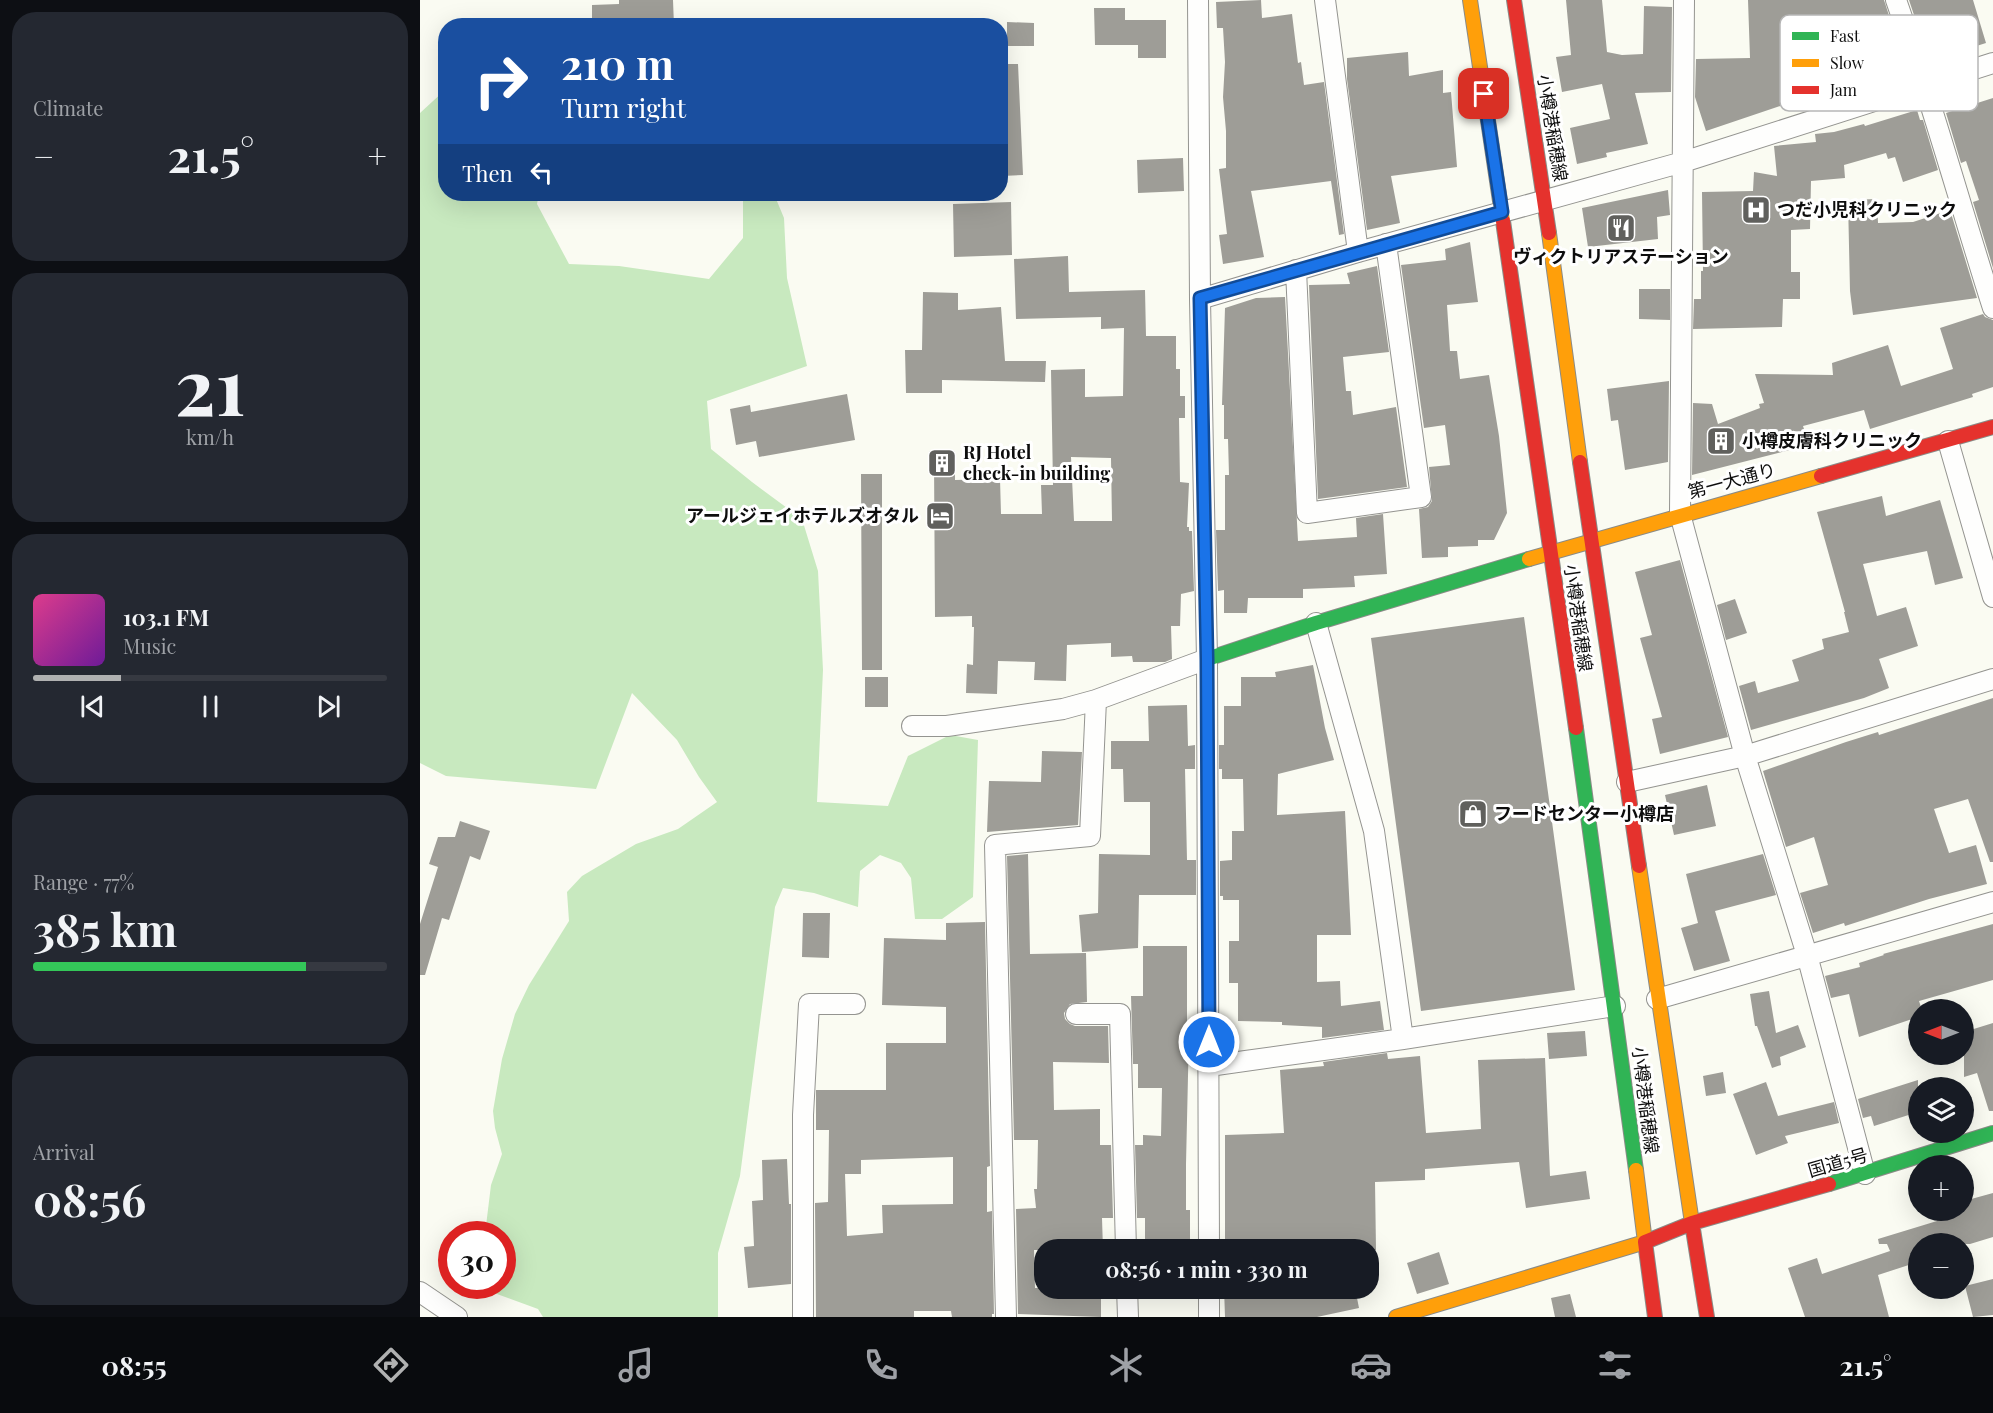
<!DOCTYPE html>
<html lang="en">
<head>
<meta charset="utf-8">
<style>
	:root { --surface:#171b24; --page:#242831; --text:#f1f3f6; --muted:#9ea1a6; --line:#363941; --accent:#b0b1b1 }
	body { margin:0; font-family:"Playfair Display","Noto Sans JP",serif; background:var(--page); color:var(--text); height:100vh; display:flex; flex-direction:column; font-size:22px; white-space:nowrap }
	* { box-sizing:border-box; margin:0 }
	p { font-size:20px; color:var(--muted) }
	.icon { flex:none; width:33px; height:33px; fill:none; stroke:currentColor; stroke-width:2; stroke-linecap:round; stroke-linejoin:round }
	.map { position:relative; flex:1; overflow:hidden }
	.sheet { display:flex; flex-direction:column; gap:12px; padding:12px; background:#0d0f14; width:420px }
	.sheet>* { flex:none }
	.top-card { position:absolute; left:18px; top:18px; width:570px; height:183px; border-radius:24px; box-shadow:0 6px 24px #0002; background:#1a4fa0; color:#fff; overflow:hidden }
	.needle { width:39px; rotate:270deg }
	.controls { position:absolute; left:1488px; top:999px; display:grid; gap:12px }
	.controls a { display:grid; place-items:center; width:66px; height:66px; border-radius:50%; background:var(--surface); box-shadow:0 6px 24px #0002; font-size:30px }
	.speed { position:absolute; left:18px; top:1221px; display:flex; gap:12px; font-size:30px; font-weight:700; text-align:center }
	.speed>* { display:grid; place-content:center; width:78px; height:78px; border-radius:50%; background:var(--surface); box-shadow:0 6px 24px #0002; line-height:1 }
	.speed .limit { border:9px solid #d22; background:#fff; color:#111 }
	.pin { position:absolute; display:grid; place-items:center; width:51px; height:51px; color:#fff; margin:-26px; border-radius:12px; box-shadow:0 3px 9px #0006 }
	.me { position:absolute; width:66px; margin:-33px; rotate:0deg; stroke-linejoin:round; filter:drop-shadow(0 0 4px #0008) }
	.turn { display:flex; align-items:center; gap:21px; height:126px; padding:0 24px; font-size:27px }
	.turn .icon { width:78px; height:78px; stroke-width:2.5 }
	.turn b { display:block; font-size:42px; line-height:51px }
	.then { display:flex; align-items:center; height:57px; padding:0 24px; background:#0003; gap:12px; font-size:22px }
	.big { font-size:45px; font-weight:700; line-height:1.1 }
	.sheet .card { flex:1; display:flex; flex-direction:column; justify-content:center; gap:9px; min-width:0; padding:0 21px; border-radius:24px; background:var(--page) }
	.sheet .dial { align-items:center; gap:0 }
	.dial b { font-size:78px; line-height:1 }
	.song { display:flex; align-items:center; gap:18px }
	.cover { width:72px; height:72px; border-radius:9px; background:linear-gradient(135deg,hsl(330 70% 55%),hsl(280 70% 35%)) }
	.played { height:6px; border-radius:3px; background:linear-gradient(90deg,var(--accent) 25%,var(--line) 25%) }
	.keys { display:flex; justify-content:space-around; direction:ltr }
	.heat { display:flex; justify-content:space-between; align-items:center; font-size:33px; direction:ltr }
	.charge { height:9px; border-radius:4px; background:linear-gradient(90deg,#34c759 77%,var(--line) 0) }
	.trip { position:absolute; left:614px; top:1239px; width:345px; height:60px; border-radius:24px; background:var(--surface); box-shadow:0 6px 24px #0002; font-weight:700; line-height:60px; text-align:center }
	.tabs { display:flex; height:96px; justify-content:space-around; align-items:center; background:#090b0e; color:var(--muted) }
	.tabs .icon { width:42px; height:42px }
	.tabs .current { color:var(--accent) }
	.tabs b { font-size:27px; color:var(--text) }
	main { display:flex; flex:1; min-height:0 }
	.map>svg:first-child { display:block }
	.forest { fill:#c8e9bf }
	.building { fill:#9e9d97; fill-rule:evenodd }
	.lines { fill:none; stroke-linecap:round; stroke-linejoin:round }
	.street-casing { stroke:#949490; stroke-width:22 }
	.fast-casing { stroke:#8a8b87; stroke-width:16 }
	.slow-casing { stroke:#8a8b87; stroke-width:16 }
	.jam-casing { stroke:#8a8b87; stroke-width:16 }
	.street { stroke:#fefefd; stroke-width:20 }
	.fast { stroke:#30b455; stroke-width:14 }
	.slow { stroke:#ff9f0a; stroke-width:14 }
	.jam { stroke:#e5322d; stroke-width:14 }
	.route-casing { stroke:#114b97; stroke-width:15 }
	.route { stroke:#1a73e8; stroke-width:10 }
	.labels { text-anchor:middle; stroke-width:6; stroke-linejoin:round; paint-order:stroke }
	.street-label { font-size:18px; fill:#0d0d0d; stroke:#fff }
	.poi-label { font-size:18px; font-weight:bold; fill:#0d0d0d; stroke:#fff; text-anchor:start }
	.key { fill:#fff; stroke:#b6b6b6; stroke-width:1.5 }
	.key-label { font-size:16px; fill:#0d0d0d }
</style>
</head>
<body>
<main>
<section class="sheet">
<div class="card"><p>Climate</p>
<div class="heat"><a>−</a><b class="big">21.5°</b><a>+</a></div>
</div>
<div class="card dial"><b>21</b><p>km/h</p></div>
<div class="card">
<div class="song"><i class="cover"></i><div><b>103.1 FM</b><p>Music</p></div></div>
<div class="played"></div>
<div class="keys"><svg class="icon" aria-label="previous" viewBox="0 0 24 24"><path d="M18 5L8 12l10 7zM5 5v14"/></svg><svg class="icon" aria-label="pause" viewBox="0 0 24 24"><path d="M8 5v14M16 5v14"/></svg><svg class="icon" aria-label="next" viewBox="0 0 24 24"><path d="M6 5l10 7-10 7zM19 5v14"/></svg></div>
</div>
<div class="card"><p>Range · 77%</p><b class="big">385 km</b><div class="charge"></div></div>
<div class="card"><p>Arrival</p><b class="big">08:56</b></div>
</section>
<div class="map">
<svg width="1573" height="1317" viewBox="0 0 1573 1317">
	<rect width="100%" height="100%" fill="#fafbf2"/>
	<path class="forest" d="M25,90L26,194H119L117,204L149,264L199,266L289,279L323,238V194H354L364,218L367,278L387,366L287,401L291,449L332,482L382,519L398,571L403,670L397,802L468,806L488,756L530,735L558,740L553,897L522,919H495L491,878L481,863L460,855L440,871L438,907L394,893L363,888L355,907L320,1176L298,1253V1317H123L118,1309L66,1290V1286H82V1234H65L71,1185L82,1154L75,1128L73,1111L82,1059L95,1014L109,985L149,921L147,892L162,876L216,844L258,829L297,802L279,777L257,740L212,693L176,789L26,776L0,763V113Z"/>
	<path class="building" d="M199,0H253L254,26H172V5L199,4Z
		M841,0L842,18L872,14L878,63L881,62L884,85L904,82L924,234L919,235L911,181L831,191L844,257L803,264L799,235L807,234L799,169L806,168V131L803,97L805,62L803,28H797L796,2Z
		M1146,0H1182L1187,52L1202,55L1223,54L1224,6L1252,7L1251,92L1215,93L1228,144L1186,153L1187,157L1157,164L1150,128L1190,119L1182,84L1142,92L1136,57L1151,55Z
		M1328,0H1464L1482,56L1374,88L1378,100L1286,131L1275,97L1276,59L1330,58Z
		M1489,0H1553L1566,43L1531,54L1532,56L1510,63Z
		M674,8H705V20H746V58H718V45H675Z
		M587,22L614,23V46H587Z
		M988,52L989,76L1023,70V93L1031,92L1037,167L971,176L980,223L947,230L927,79V58Z
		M584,64H598L603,175L582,176L580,129H582Z
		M1573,98V268L1553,202L1559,200L1546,161L1541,163L1526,113Z
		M1497,110L1500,120H1503L1518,170L1483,182L1475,157L1468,159L1466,153L1424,165L1425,178L1391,181L1390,229L1371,230V272H1380V299H1363L1362,327L1273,329L1274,299H1281V271H1283L1282,192L1333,191L1334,172L1357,176L1354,146L1396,142L1395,134L1414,132L1444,124L1445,126Z
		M763,158L764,191L718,193L717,160Z
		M1248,190L1250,215L1237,217L1238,239L1168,247L1162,208Z
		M1457,199L1458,223L1493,222L1530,210L1557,298L1433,315L1430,291L1428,200Z
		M591,202L592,255L534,257L533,204Z
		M1050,242L1058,302L1027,305L1030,351H1037L1040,379L1069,375L1079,436L1087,513L1074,540H1058V546L1028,547V557L1002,558L999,509L1008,507L1012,501L1009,467L1030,465L1025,425L1004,428L981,265L1026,260L1025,249Z
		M648,256L649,292L725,290L726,336H756V369H760V396H765V418H759L760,482L769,483L767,527H769V531H772L774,591L761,594L760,626H751L752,659L745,662H713L712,656L691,657V643L647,645L646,681L614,680L615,662L578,661L577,694L546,693L547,664L553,665L554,627H552V616L515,617L514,460H535V480L580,479L581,514H622L621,485H633L631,370L665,369V397L703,396L704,328L681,329V317L596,319L594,259ZM651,457L691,458L692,521H654Z
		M957,266L969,352L923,357L926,391H931L933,415L976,407L987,487L898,499L889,285L930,284L927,273Z
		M1219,289H1250V320L1219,319Z
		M503,292L538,293V310L581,307L585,361H626L625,382L522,380V393H486L485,350H502Z
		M865,297L878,541L937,537L936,518L963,514L967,574L934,576L935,587L883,589V598H828L827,613H804V590L798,591L796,530H805V475H809L808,439H804V405H802L805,308L836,298Z
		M1563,314L1565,317L1573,320V387L1552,394L1553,397L1450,429L1444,410L1383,426L1389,445L1272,475L1273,403L1292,404L1298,424L1340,408L1339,404L1344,403L1335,374L1413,375L1412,363L1468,345L1481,386L1533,369L1520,328Z
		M1249,381L1248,462L1205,470L1198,420L1191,421L1187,389Z
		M427,394L435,440L339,457L336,441L316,445L310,409L330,405L331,412Z
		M441,474H462V670H442Z
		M1462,496L1466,516L1520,500L1543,578L1515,585L1507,551L1443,564L1457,616L1486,607L1498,646L1459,659L1469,688L1444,698L1331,730L1319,686L1335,681L1338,693L1379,681L1372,660L1404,649L1402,639L1429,632L1424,612H1425L1397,512Z
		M1260,560L1308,737L1240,754L1232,719L1242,717L1220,638L1232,635L1215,572Z
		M1315,599L1327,633L1306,640L1297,605Z
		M1104,617L1155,990L1001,1011L951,638Z
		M893,665L905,728L914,760L858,774L857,815L925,811L931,935H897V982L920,981L921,1006L960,1001L964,1030L902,1038V1027L862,1025V1022L818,1021V983H809V941H819V900H803V896H800V861L812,860V831H824L823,779H802V769H799V745H804V706H821V677H856L855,672Z
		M445,677H468V707H445Z
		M1573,698V862H1570L1548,799L1514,809L1529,853L1556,845L1567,884L1509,899L1425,926L1424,923L1393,933L1380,893L1408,885L1394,837L1366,847L1343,771L1426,742L1458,732L1459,735Z
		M767,705L768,746L775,745V769H765L767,860H776V895H719L718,948L662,952L659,915L678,913L679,854L730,855V802H704L703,769H691V741H729L728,706Z
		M622,751L662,752L658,825L567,832L569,781L621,782Z
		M1287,785L1296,826L1254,835L1245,795Z
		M40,821L70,831L60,860L50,856L29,920L22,918L5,975H0V924L18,867L9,864L18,837H35Z
		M608,854L610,954L666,953L667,1002L650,1004L644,1013L645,1019L650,1024L655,1026H688L689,1063L633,1062L634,1110L680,1109V1145H691L693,1218H682L683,1250H614L615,1288H681V1317L598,1314L596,1209L616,1208L614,1189H617L618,1140H594L587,856Z
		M1343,854L1356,895L1295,911L1310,961L1274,971L1261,928L1278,923L1266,874Z
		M383,913H410L409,958L382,957Z
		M565,922L570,1166L567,1167V1212L572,1211L574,1314H572V1317H532L531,1311H494V1317H396L395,1203L408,1202L409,1130H396V1090H466V1043H526V1007L462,1005L464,938L526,940V923ZM533,1157V1204L462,1205L463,1233L427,1236L425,1174H441V1160Z
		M1573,924V980L1499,1001L1502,1010H1498V1017L1439,1037L1429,994L1411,998L1405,976L1440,967L1439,963L1464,955L1463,954Z
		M723,946H767V1032H769L766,1164V1210H770V1250H725V1218H717L715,1145H723V1135L741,1136L742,1088H718V1064H713L711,996H723Z
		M1349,991L1356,1033L1378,1025L1386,1047L1360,1057L1361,1065L1352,1068L1337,1026H1335L1330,994Z
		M1573,1023V1111H1569L1557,1073L1544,1077V1032Z
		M1165,1031L1167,1056L1129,1059L1127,1033Z
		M967,1053L968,1059L1000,1056L1006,1133L1061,1129L1058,1060L1125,1058L1130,1176L1166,1171L1170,1199L1106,1208L1099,1162L1005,1169V1180L955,1182L956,1250H805V1135L864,1133L860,1070L904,1066L903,1062Z
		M1303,1072L1306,1093L1286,1096L1283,1076Z
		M1498,1080V1112L1454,1126L1451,1116L1443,1118L1438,1099Z
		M1346,1082L1358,1116L1414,1102L1419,1123L1365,1136L1368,1143L1336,1155L1313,1094Z
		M367,1159L369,1204H371V1284L328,1288L324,1247L334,1246L332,1201L343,1200L342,1160Z
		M1573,1193V1237L1550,1244H1498V1262L1458,1275L1469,1317H1385L1368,1268L1397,1258L1402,1274L1470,1251L1467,1244H1459L1458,1239L1517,1221L1513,1210H1544V1201Z
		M1019,1252L1029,1284L997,1294L987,1263Z
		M1573,1279V1315L1553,1317L1545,1286Z
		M804,1288H935L939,1308L897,1317H805Z
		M1150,1294L1156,1317H1135L1131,1298Z"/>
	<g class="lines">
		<g class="street-casing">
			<path id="street" d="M778,0L780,299L787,659L789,1250
				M905,0L938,252
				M1264,0L1260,514L1325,756L1387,955L1445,1174
				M1476,0C1512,102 1540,205 1573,308
				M876,270L887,513L1001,497L966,244
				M780,299L938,252L1263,162L1573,63
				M1528,441L1573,597
				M896,623L954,831L983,1039
				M492,726H527L643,709L676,700L787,659
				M1207,782L1325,756L1573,679
				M1237,999L1573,902
				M656,1014H700L706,1250
				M789,1066L983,1039L1195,1006
				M707,1288L708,1317
				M789,1288V1317
				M0,1292L37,1317
				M383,1317V1115L389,1004H435
				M586,1317L575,845L670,836L676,700"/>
		</g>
		<g class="fast-casing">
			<path id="fast" d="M787,659L896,623L1109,559
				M1156,728L1216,1170
				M1409,1184L1573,1133"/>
		</g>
		<g class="slow-casing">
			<path id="slow" d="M1050,0L1083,221
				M1129,233L1160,462
				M1109,559L1401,476
				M1219,866L1272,1223
				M976,1317L1225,1242L1216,1170"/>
		</g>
		<g class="jam-casing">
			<path id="jam" d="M1094,0L1129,233
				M1083,221L1156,728
				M1160,462L1219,866
				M1401,476L1573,427
				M1272,1223L1287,1317
				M1235,1317L1225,1242L1272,1223L1409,1184"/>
		</g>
		<use href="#street" class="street"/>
		<use href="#fast" class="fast"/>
		<use href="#slow" class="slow"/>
		<use href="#jam" class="jam"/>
	</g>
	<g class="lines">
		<g class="route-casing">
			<path id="route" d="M789,1042L787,659L780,298L1082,212L1064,94"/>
		</g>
		<use href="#route" class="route"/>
	</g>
	<defs>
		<g id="hospital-square" transform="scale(1.5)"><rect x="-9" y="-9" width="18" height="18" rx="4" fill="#60605d" stroke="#fff"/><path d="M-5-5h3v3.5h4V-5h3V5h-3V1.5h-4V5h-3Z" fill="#fff"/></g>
		<g id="restaurant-square" transform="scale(1.5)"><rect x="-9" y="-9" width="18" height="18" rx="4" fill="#60605d" stroke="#fff"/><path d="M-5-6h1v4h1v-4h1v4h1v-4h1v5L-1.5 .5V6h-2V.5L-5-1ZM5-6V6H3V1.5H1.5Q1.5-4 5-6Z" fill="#fff"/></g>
		<g id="building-square" transform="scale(1.5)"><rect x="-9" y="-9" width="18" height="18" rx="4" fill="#60605d" stroke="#fff"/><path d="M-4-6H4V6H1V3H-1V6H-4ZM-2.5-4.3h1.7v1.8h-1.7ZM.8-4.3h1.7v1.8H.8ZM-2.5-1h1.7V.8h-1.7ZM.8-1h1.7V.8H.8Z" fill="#fff"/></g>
		<g id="hotel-square" transform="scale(1.5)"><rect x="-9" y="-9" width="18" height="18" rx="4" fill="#60605d" stroke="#fff"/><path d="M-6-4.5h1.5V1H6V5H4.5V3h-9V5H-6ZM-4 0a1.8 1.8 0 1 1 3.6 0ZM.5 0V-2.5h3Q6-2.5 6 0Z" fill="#fff"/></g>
		<g id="shop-square" transform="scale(1.5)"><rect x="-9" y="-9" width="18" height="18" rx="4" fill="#60605d" stroke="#fff"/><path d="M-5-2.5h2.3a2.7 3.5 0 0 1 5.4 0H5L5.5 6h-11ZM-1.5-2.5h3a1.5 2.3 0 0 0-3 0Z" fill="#fff"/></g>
	</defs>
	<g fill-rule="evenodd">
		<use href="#hospital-square" x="1336" y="210"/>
		<use href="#restaurant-square" x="1201" y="228"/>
		<use href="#building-square" x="1301" y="441"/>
		<use href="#building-square" x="522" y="463"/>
		<use href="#hotel-square" x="520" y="516"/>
		<use href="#shop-square" x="1053" y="814"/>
	</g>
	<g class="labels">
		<g class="street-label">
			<text transform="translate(1132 128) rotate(81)" y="6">小樽港稲穂線</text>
			<text transform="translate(1312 481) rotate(-15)" y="6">第一大通り</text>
			<text transform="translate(1158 618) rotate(82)" y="6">小樽港稲穂線</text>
			<text transform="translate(1225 1100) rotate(83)" y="6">小樽港稲穂線</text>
			<text transform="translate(1418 1163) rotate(-16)" y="6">国道5号</text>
		</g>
		<g class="poi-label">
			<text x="1357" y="216">つだ小児科クリニック</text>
			<text x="1201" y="263" text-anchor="middle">ヴィクトリアステーション</text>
			<text x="1322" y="447">小樽皮膚科クリニック</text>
			<text x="543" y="459">RJ Hotel<tspan x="543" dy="21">check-in building</tspan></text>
			<text x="499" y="522" text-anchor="end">アールジェイホテルズオタル</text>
			<text x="1074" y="820">フードセンター小樽店</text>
		</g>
	</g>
	<rect x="1360" y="15" width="198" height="96" rx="9" class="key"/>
	<rect x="1372" y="32" width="27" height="8" fill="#30b455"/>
	<rect x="1372" y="59" width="27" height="8" fill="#ff9f0a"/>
	<rect x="1372" y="86" width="27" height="8" fill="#e5322d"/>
	<g class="key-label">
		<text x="1410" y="42">Fast</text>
		<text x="1410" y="69">Slow</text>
		<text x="1410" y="96">Jam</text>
	</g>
</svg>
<div class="controls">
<a><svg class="needle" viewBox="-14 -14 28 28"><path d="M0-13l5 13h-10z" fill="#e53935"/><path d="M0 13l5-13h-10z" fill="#9ea1a6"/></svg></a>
<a><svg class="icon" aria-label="layers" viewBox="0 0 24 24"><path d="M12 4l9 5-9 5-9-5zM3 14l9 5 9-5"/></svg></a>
<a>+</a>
<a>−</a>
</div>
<div class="speed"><div class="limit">30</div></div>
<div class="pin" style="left:1064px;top:94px;background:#d93025"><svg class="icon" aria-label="arrive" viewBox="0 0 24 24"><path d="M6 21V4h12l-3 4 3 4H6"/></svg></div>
<svg class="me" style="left:789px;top:1042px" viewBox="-20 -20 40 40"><circle r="17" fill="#1a73e8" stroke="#fff" stroke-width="3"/><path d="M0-11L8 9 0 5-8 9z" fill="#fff"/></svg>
<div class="trip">08:56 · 1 min · 330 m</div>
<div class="top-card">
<div class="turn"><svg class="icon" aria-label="right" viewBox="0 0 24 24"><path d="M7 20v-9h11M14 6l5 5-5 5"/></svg><div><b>210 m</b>Turn right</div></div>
<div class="then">Then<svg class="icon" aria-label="left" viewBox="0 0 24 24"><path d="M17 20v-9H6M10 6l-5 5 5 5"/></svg></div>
</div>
</div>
</main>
<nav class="tabs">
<b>08:55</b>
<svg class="icon current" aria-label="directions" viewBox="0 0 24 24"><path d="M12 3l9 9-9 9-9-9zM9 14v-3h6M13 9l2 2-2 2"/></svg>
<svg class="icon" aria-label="music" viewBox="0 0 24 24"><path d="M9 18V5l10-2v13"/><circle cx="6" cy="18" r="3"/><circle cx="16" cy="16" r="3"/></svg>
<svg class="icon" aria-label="phone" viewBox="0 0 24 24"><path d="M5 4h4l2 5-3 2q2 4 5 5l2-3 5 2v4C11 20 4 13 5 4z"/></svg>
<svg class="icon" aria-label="climate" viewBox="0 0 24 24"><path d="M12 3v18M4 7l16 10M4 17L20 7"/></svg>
<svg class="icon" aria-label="car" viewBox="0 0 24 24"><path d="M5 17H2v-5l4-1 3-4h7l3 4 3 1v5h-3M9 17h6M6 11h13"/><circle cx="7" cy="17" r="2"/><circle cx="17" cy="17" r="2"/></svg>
<svg class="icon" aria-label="filters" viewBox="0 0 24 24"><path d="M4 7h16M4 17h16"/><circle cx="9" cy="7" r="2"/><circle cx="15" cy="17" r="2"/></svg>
<b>21.5°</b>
</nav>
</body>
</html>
